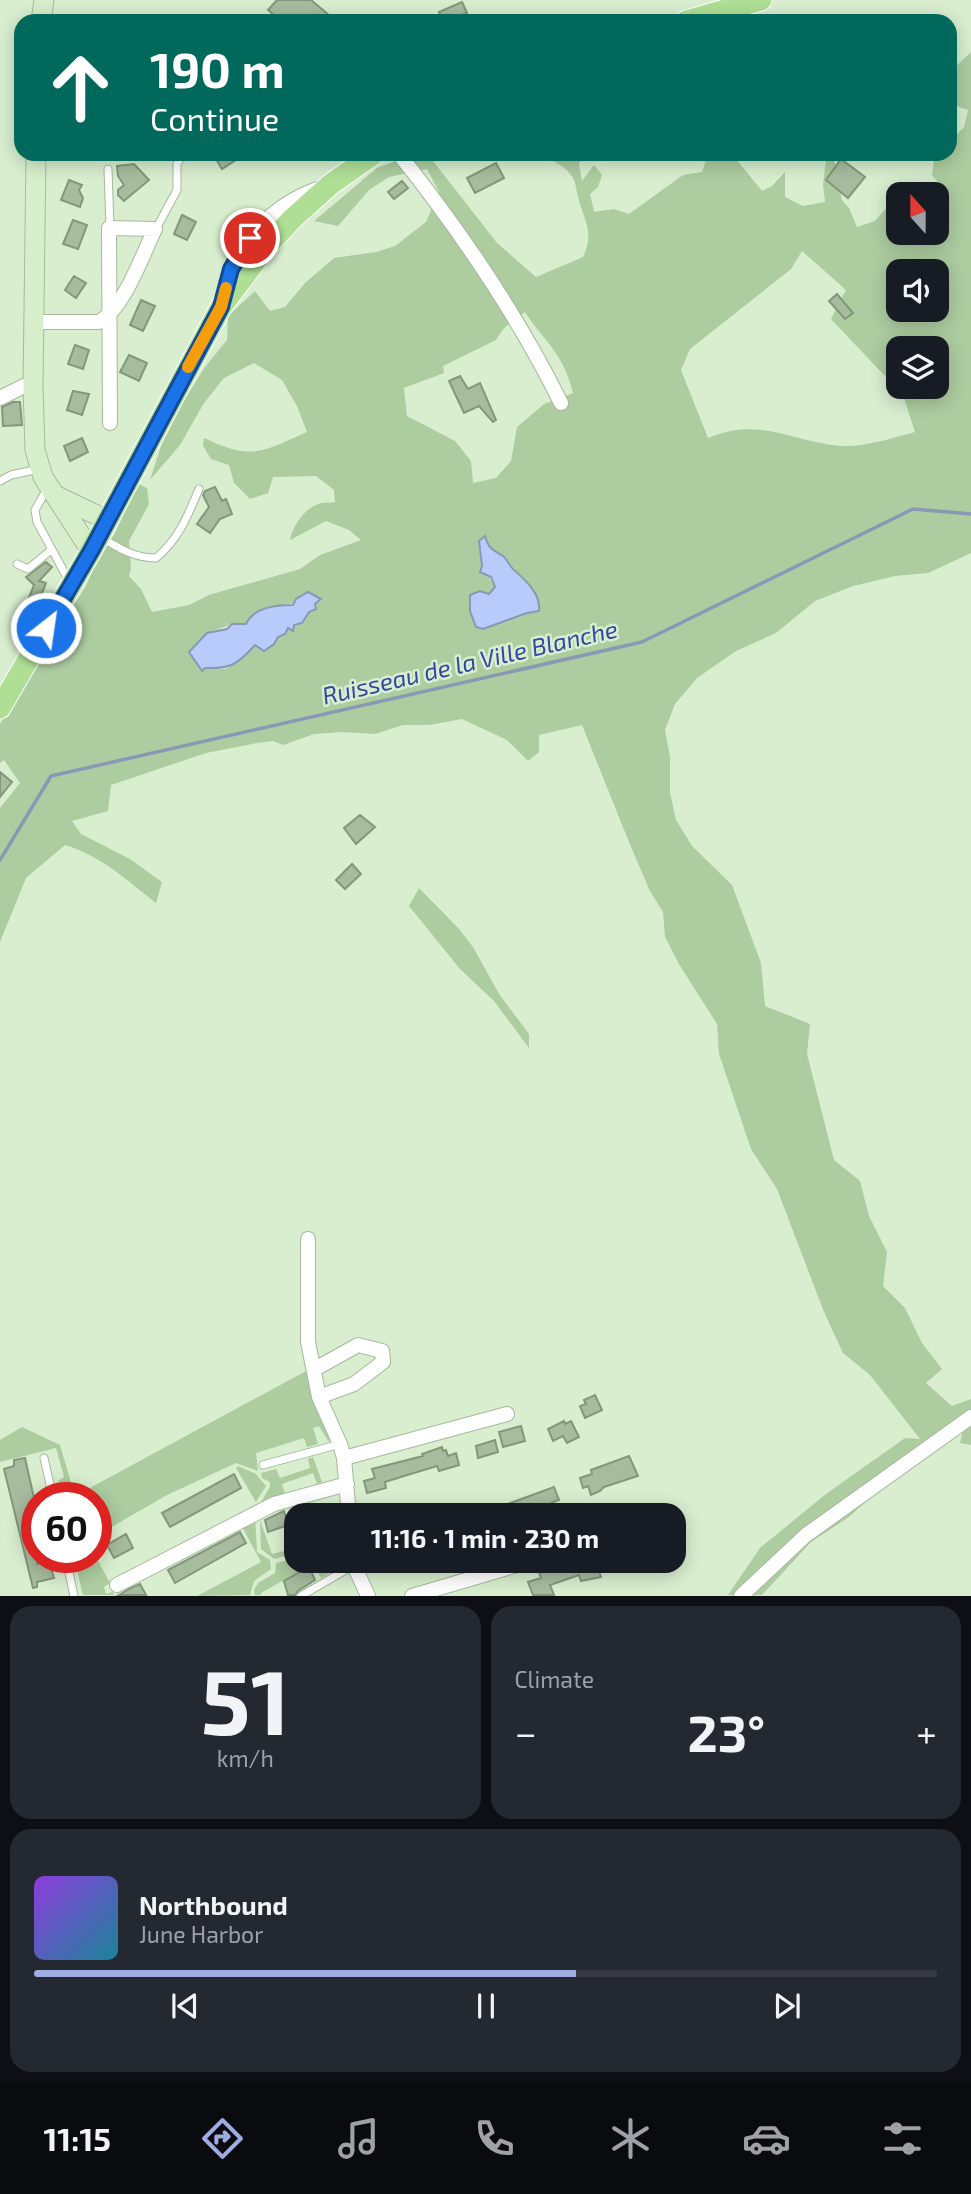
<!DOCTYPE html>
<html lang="en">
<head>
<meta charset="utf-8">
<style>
	:root { --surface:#171b24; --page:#242831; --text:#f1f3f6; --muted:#9ea1a6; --line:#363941; --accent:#9face1 }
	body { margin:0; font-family:"Exo 2",sans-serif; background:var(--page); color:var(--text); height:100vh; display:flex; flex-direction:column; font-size:26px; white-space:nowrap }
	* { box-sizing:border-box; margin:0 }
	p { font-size:23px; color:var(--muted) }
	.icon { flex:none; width:38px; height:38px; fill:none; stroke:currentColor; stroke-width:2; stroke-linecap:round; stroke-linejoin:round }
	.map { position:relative; height:1596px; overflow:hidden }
	.sheet { display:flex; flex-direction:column; gap:10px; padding:10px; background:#0d0f14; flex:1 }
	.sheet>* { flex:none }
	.guide { position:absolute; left:14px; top:14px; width:943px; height:147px; border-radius:21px; box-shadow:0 4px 18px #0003; background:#00695c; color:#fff; overflow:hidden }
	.needle { width:46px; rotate:339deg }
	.buttons { position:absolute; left:886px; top:182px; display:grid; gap:14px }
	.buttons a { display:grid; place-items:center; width:63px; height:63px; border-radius:14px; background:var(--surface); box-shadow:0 4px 18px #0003; font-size:35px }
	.speed { position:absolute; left:21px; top:1482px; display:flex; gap:14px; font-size:35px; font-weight:700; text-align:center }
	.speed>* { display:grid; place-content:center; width:91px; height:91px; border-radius:50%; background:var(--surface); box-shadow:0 4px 18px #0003; line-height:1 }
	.speed .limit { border:10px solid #d22; background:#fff; color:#111 }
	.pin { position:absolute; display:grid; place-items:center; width:60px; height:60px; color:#fff; margin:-30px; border:4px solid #fff; border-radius:50%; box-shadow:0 2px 7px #0007 }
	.me { position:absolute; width:77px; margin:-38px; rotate:30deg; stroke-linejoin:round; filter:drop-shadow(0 0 5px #0008) }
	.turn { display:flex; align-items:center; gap:24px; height:147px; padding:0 21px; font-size:32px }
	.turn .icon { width:91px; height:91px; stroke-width:2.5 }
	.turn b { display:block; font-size:49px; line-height:60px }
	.big { font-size:52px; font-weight:700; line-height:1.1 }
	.sheet .card { flex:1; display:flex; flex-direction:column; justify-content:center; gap:10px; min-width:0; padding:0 24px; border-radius:21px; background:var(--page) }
	.sheet .dial { align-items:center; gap:0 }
	.dial b { font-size:91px; line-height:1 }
	.song { display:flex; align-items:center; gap:21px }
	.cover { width:84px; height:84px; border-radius:10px; background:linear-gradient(135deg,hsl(270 70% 55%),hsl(190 70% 35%)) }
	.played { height:7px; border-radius:4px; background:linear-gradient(90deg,var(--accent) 60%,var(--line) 60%) }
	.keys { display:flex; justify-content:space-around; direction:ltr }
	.heat { display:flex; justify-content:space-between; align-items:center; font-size:38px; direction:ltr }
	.sheet .tiles { flex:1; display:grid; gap:10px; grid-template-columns:1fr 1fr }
	.card:last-child { grid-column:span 2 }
	.trip { position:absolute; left:284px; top:1503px; width:402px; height:70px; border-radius:21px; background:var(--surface); box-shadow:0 4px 18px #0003; font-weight:700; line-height:70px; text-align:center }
	.tabs { display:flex; height:112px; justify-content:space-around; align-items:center; background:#090b0e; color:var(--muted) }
	.tabs .icon { width:49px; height:49px }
	.tabs .current { color:var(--accent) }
	.tabs b { font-size:32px; color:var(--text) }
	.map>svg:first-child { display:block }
	.green { fill:#adcca0; fill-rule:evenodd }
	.water { fill:#b9cbfa; stroke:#8998b5; stroke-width:2 }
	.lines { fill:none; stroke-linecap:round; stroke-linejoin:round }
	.stream { stroke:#8998b5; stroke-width:3.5 }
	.building { fill:#a7bc9e; stroke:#83977a; stroke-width:2 }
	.lane-casing { stroke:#a5ba9d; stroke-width:9 }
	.street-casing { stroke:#a5ba9d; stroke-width:16 }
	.secondary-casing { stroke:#a5ba9d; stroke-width:21 }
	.primary-casing { stroke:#fff; stroke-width:23 }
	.lane { stroke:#fff; stroke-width:7 }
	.street { stroke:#fff; stroke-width:14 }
	.secondary { stroke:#d7eeca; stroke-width:19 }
	.primary { stroke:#afde95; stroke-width:21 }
	.route-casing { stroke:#114b97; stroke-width:18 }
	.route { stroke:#1a73e8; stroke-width:12 }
	.slow { stroke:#f59e0b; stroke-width:12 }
	.labels { text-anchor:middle; stroke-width:5; stroke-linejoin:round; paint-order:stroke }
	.water-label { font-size:24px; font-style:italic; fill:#3248a0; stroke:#d8eecf }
</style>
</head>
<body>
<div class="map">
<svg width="971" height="1596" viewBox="0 0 971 1596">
	<rect width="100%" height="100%" fill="#d8eecf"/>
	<path class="green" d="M971,52V553L928,573L895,576L853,586L815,601L776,633L736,651L697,678L675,704L665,730L670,757V793L676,820L692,846L732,885L761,963L765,1006L810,1024L807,1054L834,1160L860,1181L869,1216L887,1252L883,1286L905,1308L922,1343L942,1369L926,1383L952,1406L971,1399V1445L960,1443L963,1431L873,1495L849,1517L811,1542L762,1595H728L760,1548L826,1494L905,1438L920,1439L870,1375L843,1353L824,1312L777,1189L751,1149L719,1054L717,1024L679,964L665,937L663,912L650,891L629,842L582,725L539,735V752L528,761L507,740L462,719L429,725H403L375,734L342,732L314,734L283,745L273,741L257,743L206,753L111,785L108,811L72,821L81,834L130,859L162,882L156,903C125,879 103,857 65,845L26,878L0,942V808L20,783L4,760L0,763V724L87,584L96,559L114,535L138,484L147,488L149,504L129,541L131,568L129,576L141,589L152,612L189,605L209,595L300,569L320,555L361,540L349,530L326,521L290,540C293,526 303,510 318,504C322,502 330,503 335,502L334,490L316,476L273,477L268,493L250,499L234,483L229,465L211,459L203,446L204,438C253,461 261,452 307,432L297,406L282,380L254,363L224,378L204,403L180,445L150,480L161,446L183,402L205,367L227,340L228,316L255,291L270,311L285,307L305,283L334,258L376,252L395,246L426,222L439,192L427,169L389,177L369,190L338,226L314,221L377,168L414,154H425L433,161L497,243L536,277L583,257C595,233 584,220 578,197C576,190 576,181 571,175C564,166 554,161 543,156L545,154H584L579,164L582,181L594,165L602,175L598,187L590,194L594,212L614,209L629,214L683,175L702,172L708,154H726L728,156L732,154L762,191L772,186L785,172V197L803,206L825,202L823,185L826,160L834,159L842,200L849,208L857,227L875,221L898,195V233H936V194H898L906,184L925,189L945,191L932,175L934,159L939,154H950V141L964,127L968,110L950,104C950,73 948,73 971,52ZM802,251L846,290L831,319L903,395L915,432C892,438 866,447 841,446C791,442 760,416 708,438L681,370L690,349L791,269ZM898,271H936V310H898ZM525,312C534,327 546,338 555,352C564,365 569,377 573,393L544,404L517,427L511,461L496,478L473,483L471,461L455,441L407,416L404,388L444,373L443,366L496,340L503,329ZM898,348H936V387H898ZM487,546C493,551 501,554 505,559C522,576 529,589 539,611L527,613L489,594L495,587L482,566L480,558ZM320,599L309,612L302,623L294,625L278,637L255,645L242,659L225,669L204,668L201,671L189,652L207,633L232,624H247L282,605Z
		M419,888L459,929L473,947L499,994L529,1034V1048L494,1001L460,969L409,906Z
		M306,1371L331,1440L328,1441L319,1426L313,1428L318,1444L307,1447L304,1438L256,1453L258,1471L236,1463L167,1495L96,1536V1498H62L58,1481L64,1477L56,1448L0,1462V1440L22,1427L60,1445L75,1496Z
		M313,1457L322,1482L317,1484L313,1473L282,1484L285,1494L261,1502L270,1487V1482L262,1478L261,1473L276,1469L280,1478L310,1468L308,1459Z
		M238,1466L256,1474L266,1486L256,1502L236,1468Z
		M255,1516L257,1552L270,1560L271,1569L254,1581L250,1595L197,1596L261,1562L240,1523Z
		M260,1520L272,1554L296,1548V1553L274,1559L261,1549Z
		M96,1557L110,1583L104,1587L106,1594L113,1592L114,1595H83L74,1558Z
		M296,1558V1561H332L334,1570L321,1578L316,1568L311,1570L309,1566L261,1593V1595H255L254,1590L258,1583L275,1573L276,1563Z"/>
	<path class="water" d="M485,536C488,548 493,550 503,556C507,559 509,565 513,569C525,580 541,593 539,611L527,613L483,629L476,627L470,611V595L480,591L489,594L495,587L491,577L480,572L482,566L479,541Z
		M308,592L321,599L315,604L316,609L309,612L302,623L294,625L293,631L288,628L285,634L278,637L274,644L264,651L255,645C238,664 231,669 205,668L202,671L189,652L207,633L227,629L232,624H246C254,607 276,605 293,605L296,599Z"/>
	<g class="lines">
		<path class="stream" d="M0,860L51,776L642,642L913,509L971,514"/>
	</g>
	<path class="building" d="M277,0H311L336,21H281L268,10Z
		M462,2L467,13L443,21L439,12Z
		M213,154H245L222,169Z
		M841,159L865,177L848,198L826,180Z
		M496,163L504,178L475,193L467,178Z
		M134,164L149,180L124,201L118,195V190L124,185L118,176L117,166Z
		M69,180L82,185L79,190L83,198L80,207L61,200Z
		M402,181L408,188L394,199L388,192Z
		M182,215L196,222L187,240L174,234Z
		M73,220L87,225L78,249L63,244Z
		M74,276L86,283L76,298L65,290Z
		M837,294L853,313L845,319L829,301Z
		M141,300L155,306L143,331L130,325Z
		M75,345L89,350L83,369L68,364Z
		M129,355L147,363L139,381L120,372Z
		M460,376L468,389L480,383L496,420L493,422L479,406L464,413L449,381Z
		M73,391L89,394L82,415L67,410Z
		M13,402H20L22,425L3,426L2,407Z
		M82,438L88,452L70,461L64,446Z
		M215,487L222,501L226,499L232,514L220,519L210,533L197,524L209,507L203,495L205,491Z
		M46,562L52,567L39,581L46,583L38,603L28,600L34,585L26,577Z
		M0,772L12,782L0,797Z
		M360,815L375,827L356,844L344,828Z
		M352,864L361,874L345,889L336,880Z
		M595,1395L602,1410L585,1418L580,1406L586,1404L584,1400Z
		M564,1421L565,1424L571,1421L579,1437L567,1443L563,1436L553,1441L548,1429Z
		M521,1426L525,1441L503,1447L499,1432Z
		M495,1440L498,1452L478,1458L476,1446Z
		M442,1447L443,1451L446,1450L448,1456L456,1453L459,1465L439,1471L437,1466L404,1476L385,1482L386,1488L367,1493L364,1481L375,1478L372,1469L423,1456L422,1454Z
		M629,1456L638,1476L604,1487L600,1491L591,1495L588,1486L583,1488L580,1478L592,1474L591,1470Z
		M25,1458L37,1511V1564L49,1561L54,1578L37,1582V1587L33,1588L4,1469L14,1466V1460Z
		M234,1474L241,1488L170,1527L162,1513Z
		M554,1487L559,1500L551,1503V1506L534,1511L536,1516H484L483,1513Z
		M284,1511L288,1525L268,1532L265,1520Z
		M240,1532L246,1543L175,1583L168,1570Z
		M126,1534L133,1548L114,1558L107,1545Z
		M571,1561H595L601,1577L581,1581L579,1575L550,1585L554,1595H533L528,1582L541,1578L539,1572Z
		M627,1561H659L660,1563L631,1572Z
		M309,1567L315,1580L298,1591L295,1595H288L284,1581Z
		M140,1584L146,1595H119L131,1588Z"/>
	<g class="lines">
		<g class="lane-casing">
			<path id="lane" d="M108,169L110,227
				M156,229L177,190V164L183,154
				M0,481L11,475L39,469
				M48,487L35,510L37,522L69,581
				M102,538C120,549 135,558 156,558C179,539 188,515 199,489
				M17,564L28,569L51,550
				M44,1458L53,1498
				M263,1465L340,1444
				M66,1558L74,1596
				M301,1596L354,1565"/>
		</g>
		<g class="street-casing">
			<path id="street" d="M399,154C461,232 517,314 561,403
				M223,299C237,246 264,209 317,189
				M35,322H99C124,308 142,256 155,229L109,228L110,423
				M0,398L24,386L33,387
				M308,1239V1342L319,1397L340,1444L344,1458L349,1516
				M315,1369L358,1345L382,1351L383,1362L354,1384L319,1397
				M344,1458L507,1414
				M352,1561L368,1596
				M117,1585L274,1504L347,1484
				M412,1596L531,1561
				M741,1596L806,1535L971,1417"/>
		</g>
		<g class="secondary-casing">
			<path id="secondary" d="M41,21L44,0
				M36,154L33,387L35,450L43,477L91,551
				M57,496L107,520"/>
		</g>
		<g class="primary-casing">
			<path id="primary" d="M686,21L761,0
				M0,708L91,551L221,307L267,246L292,219L331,184L374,154"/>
		</g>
		<use href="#lane" class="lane"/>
		<use href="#street" class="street"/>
		<use href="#secondary" class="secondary"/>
		<use href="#primary" class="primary"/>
	</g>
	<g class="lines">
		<g class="route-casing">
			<path id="route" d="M46,628L91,551L221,307L231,269L250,238"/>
		</g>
		<use href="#route" class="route"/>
		<path class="slow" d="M188,367L221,307L226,288"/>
	</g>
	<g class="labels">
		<g class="water-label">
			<text transform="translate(470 663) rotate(-13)" y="8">Ruisseau de la Ville Blanche</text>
		</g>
	</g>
</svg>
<div class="buttons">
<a><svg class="needle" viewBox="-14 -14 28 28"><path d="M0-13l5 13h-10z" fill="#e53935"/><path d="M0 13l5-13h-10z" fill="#9ea1a6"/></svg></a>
<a><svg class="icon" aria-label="sound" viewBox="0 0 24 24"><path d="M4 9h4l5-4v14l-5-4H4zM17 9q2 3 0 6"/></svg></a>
<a><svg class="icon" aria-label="layers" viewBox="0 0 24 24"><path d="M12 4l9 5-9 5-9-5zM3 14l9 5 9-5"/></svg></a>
</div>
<div class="speed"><div class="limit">60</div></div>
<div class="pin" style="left:250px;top:238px;background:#d93025"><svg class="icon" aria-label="arrive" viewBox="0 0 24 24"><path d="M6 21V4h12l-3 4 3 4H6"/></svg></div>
<svg class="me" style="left:46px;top:628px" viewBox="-20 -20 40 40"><circle r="17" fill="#1a73e8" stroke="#fff" stroke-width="3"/><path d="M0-11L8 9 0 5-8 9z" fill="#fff"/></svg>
<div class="trip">11:16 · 1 min · 230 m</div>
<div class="guide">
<div class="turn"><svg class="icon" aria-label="ahead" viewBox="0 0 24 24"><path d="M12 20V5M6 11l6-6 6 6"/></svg><div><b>190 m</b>Continue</div></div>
</div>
</div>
<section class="sheet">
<div class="tiles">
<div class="card dial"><b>51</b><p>km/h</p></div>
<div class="card"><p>Climate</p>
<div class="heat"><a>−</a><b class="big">23°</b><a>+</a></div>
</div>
<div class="card">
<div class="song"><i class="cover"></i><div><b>Northbound</b><p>June Harbor</p></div></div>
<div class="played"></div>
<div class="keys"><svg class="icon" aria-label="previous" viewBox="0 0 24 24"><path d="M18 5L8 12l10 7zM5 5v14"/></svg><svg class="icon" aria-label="pause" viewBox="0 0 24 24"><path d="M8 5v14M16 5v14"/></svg><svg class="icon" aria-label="next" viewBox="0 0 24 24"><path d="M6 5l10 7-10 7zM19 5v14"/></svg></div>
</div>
</div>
</section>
<nav class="tabs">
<b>11:15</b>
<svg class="icon current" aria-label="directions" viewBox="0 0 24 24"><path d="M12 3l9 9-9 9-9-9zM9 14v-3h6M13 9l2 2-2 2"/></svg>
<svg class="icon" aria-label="music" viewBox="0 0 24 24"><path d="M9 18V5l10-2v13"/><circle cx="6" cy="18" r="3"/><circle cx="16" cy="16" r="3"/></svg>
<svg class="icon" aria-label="phone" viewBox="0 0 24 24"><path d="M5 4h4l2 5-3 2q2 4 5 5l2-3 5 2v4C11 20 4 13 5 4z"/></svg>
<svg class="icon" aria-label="climate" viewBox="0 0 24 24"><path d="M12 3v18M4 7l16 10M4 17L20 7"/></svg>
<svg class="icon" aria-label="car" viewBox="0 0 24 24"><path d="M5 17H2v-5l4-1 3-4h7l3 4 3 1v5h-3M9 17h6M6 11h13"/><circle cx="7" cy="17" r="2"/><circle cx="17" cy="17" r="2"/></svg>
<svg class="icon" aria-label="filters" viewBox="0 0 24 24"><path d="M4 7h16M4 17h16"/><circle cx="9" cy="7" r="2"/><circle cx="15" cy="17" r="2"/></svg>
</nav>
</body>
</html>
